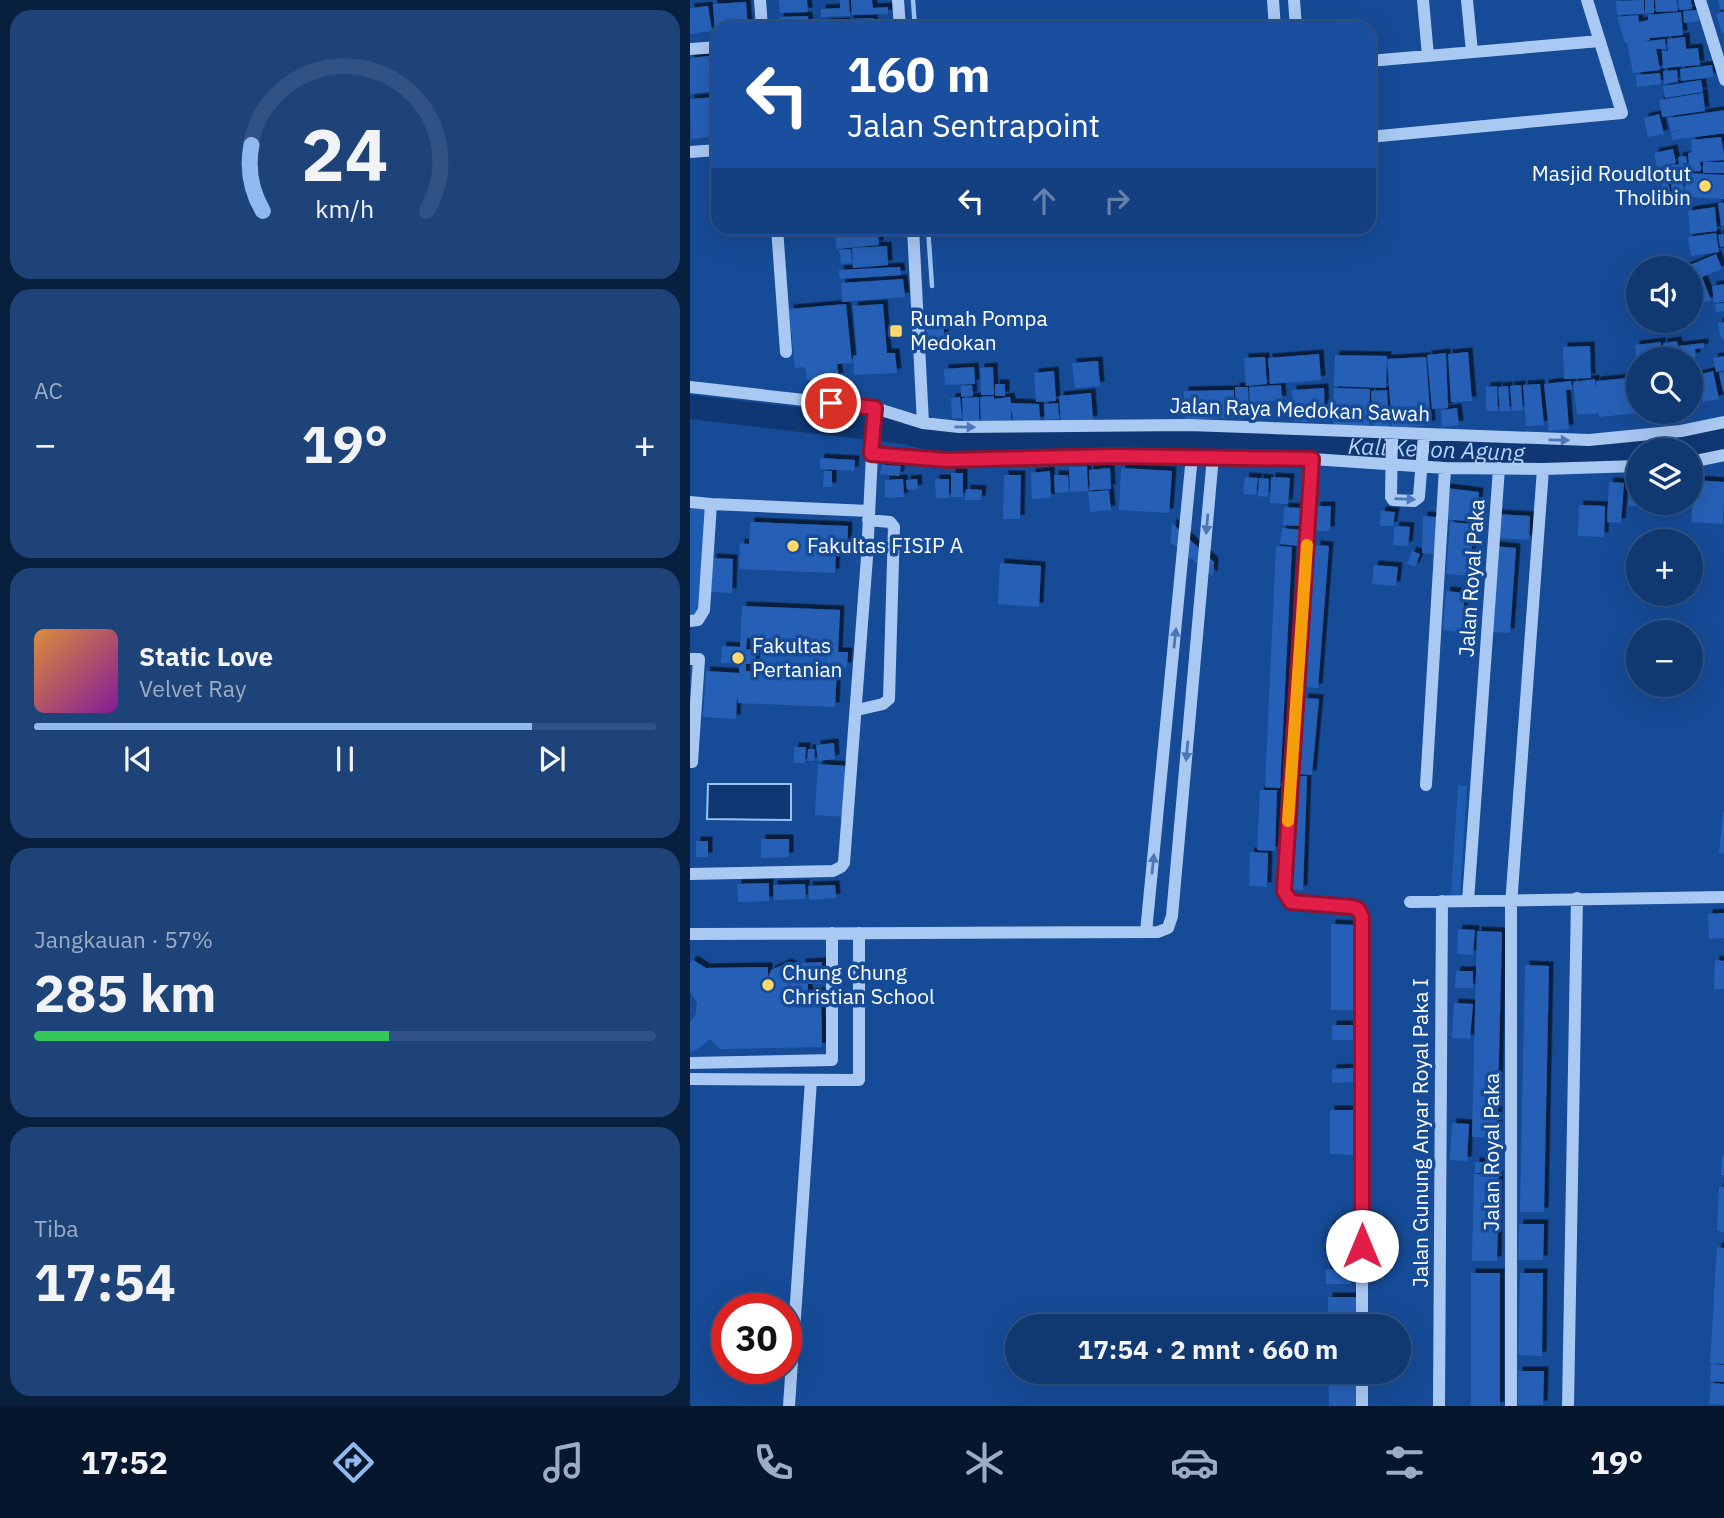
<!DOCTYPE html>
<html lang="id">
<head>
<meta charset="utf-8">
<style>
	:root { --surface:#103871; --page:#1e4379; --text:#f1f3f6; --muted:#9cacc3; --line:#305284; --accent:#90b9f0 }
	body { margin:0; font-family:"IBM Plex Sans",sans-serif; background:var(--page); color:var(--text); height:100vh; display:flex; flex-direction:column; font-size:26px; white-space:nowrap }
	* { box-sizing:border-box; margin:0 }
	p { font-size:23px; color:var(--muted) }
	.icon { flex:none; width:38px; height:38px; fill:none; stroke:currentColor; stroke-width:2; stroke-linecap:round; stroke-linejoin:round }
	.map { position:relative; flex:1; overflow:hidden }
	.details { display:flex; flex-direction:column; gap:10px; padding:10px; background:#091f3e; width:690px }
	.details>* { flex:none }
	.banner { position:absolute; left:21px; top:21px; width:665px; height:214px; border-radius:21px; box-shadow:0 7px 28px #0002,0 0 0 2px var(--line); background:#1a4fa0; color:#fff; overflow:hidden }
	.tools { position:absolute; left:936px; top:256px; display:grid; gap:14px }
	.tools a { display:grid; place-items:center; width:77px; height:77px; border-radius:50%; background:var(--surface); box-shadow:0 7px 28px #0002,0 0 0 2px var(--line); font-size:35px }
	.speed { position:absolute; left:21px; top:1293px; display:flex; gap:14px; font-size:35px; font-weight:700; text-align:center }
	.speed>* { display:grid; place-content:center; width:91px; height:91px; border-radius:50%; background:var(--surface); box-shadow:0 7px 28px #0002,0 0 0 2px var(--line); line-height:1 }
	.speed .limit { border:10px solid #d22; background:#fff; color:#111 }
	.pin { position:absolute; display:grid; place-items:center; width:60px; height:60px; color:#fff; margin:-30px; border:4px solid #fff; border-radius:50%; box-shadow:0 2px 7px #0007 }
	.me { position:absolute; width:77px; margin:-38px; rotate:0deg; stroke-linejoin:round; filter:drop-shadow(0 0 5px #0008) }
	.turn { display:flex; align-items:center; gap:24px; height:147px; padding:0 21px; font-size:32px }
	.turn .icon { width:91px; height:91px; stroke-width:2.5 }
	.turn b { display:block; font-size:49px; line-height:60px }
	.lanes { display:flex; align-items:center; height:66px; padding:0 21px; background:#0003; justify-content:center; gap:35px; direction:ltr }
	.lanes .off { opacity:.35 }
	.big { font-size:52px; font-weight:700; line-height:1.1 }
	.details .widget { flex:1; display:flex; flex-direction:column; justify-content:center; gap:10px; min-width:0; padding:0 24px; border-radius:21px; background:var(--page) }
	.details .dial { align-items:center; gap:0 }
	.dial svg { height:182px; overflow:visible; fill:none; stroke:var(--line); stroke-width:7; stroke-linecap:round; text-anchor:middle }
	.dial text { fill:var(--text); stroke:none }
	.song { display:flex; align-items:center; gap:21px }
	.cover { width:84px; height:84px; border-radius:10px; background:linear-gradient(135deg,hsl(30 70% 55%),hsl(290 70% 35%)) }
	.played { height:7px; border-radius:4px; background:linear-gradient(90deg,var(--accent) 80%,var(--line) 80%) }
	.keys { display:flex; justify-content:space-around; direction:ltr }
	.heat { display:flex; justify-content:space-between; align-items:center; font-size:38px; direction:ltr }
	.charge { height:10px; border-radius:5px; background:linear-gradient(90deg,#34c759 57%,var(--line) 0) }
	.trip { position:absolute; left:315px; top:1314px; width:406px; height:70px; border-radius:35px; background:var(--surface); box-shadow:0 7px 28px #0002,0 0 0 2px var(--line); font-weight:700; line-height:70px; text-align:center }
	.menu { display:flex; height:112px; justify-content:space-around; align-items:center; background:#06162d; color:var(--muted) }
	.menu .icon { width:49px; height:49px }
	.menu .selected { color:var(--accent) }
	.menu b { font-size:32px; color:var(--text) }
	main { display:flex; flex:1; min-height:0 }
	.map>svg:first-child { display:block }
	.green { fill:#1e5cb1 }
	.water { fill:#0e3774; stroke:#9bc2f4; stroke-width:2 }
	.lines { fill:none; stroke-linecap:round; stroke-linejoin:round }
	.stream { stroke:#9bc2f4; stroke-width:4.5 }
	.river { stroke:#0e3774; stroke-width:24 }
	.building { fill:#2561b6; fill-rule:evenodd; filter:url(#shadow) }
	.minor { stroke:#a9c8f2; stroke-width:12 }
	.oneway { fill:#4977b7 }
	.route-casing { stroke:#92132f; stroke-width:18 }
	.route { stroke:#e11d48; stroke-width:12 }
	.slow { stroke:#f59e0b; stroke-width:12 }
	.poi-dot { fill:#ffd86a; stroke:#164b97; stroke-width:2.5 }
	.labels { text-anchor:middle; stroke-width:7; stroke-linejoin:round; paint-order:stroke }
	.poi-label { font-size:21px; fill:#fff; stroke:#164b97; text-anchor:start }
	.street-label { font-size:21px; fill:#fff; stroke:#164b97 }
	.water-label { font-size:23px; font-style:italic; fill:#b5d2f8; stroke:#164b97 }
</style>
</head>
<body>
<main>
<section class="details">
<div class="widget dial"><svg viewBox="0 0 100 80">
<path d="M14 69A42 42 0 1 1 86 69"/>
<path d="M14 69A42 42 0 0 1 9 40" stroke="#90b9f0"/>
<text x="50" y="56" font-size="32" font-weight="700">24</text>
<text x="50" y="72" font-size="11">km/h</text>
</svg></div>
<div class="widget"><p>AC</p>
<div class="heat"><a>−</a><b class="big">19°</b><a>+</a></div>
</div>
<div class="widget">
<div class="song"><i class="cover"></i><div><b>Static Love</b><p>Velvet Ray</p></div></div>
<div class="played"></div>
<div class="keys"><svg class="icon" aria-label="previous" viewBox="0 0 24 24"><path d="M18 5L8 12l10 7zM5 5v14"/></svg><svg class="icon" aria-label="pause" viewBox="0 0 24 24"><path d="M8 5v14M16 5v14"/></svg><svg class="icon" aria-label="next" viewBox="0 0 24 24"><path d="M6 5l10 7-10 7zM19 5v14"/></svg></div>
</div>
<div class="widget"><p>Jangkauan · 57%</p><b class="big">285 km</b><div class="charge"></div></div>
<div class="widget"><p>Tiba</p><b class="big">17:54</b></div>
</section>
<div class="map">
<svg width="1035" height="1406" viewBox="0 0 1035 1406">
	<defs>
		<filter id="shadow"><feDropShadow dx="4.5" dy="-4.5" stdDeviation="0" flood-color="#0009"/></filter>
	</defs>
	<rect width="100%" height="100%" fill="#164b97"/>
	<path class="green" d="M0,502L21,504L14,610L0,621Z
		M57,638L138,642L136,675L56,671V664L66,650L56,649Z
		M768,785L777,786L770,895L761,894Z"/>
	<path class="water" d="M18,784H101V820L17,819Z"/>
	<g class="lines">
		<path class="stream" d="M223,0L225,28
			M238,228L242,286"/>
		<g class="river">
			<path id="s1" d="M0,407L214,432L245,440L484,439L885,455L948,450"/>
			<path d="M954,450L1035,438"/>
		</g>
	</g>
	<path class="building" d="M89,0H117L118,12L90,13Z
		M150,0H159L160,16L131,17V9L150,8Z
		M161,0H182L183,8L198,7V14L162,15Z
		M954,0V14L927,15L926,1Z
		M955,0H964V13H955Z
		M965,0H987L988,11L966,12Z
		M988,0H1001L1002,9L989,10Z
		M1028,0H1035V9L1031,10Z
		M56,2L58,28H28V34H25L23,4Z
		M18,6L22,31L0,34V8Z
		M1008,10L1009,21L994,23L993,11Z
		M1035,11V33L1032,34L1026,14Z
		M991,12L993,35L960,38V40L950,42L975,39L976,49H966L970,70L943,73L937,43H935L927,17L948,15L949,22L958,20V15Z
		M118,16L119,28H90L89,17Z
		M183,18L184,28H159V19Z
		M156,22V28H133V23Z
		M995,37L996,49L1008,48L1010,65L973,68L972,51H978L977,39Z
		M28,55V91L0,94V58Z
		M1022,65L1024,77L991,81L990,69Z
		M987,70L988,82L974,84L973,71Z
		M970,73L971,84L947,87L946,75Z
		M1011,80L1013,92L975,98L973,86Z
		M1013,93L1015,111L972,117L969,100Z
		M27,97L28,136L1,139L0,99Z
		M1035,110V133L982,140L981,133L992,130L981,132L978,118Z
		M969,114L974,134L958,137L954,118Z
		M1031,137L1035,160L1010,162L1011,171L996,172L995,164L999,163L998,153L1002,152L1001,140Z
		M983,149L986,163L967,167L964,153Z
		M996,156L997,163L989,164L988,157Z
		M1013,162H1035V173H1013Z
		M994,164V177L979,178L978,165Z
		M977,166L978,178L968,179L967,167Z
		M996,173L1035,175V199L995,197Z
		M978,182L982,199L975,201L971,183Z
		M993,183L994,190L982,191L981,184Z
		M1028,203H1035V226H1031Z
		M1025,207L1027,231L1000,234L998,211Z
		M145,228H188L189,245L146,249Z
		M1026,233L1029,252L1001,256L998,237Z
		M1035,234V246L1030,247L1028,235Z
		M197,246L198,265L163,268L162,248Z
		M161,249L162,263L151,264L149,250Z
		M1026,254L1032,269L1012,277L1021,300L1008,305L1001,287V268H993Z
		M210,267L211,275L150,279L149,270Z
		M213,279L215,297L152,302L151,283Z
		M1035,284V302L1024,303L1022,286Z
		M1035,303V311L1026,312L1025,304Z
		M156,304L162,363L147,364L149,377L117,380L115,367L105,368L99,309Z
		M193,304L197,353H205L207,373L164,375L163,356L167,355L163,306Z
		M236,317H254V339H236Z
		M1035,322V339H1031L1028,323Z
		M987,341L988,346L1014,343V348L1005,349L1006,357L974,359L973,343Z
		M971,342L972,359H947L945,345Z
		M900,346L901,378L874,379L873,347Z
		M778,352L782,401L761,402L758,354Z
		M756,353L758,408L742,409L737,355Z
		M629,354L631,380L580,384L578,358Z
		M645,355L697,356L696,388L644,386Z
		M1035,356V370L1026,372L1023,358Z
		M575,357L577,384L556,386L554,358Z
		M736,357L741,425L702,428L697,359Z
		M408,361L410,386L385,388L382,363Z
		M284,367L285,384L255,385L254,369Z
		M303,367L304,395H291L290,368Z
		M364,371L366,401L346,402L344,373Z
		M1023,371L1029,399L1013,402L1007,375Z
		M1035,372V391H1033L1029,373Z
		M1001,376H1005L1007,389L1001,390Z
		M948,377V413L909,417V413L887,415L883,382L905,379L906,390V381Z
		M881,381L882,390H876L879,429L859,431L854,384Z
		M305,384H315V396H305Z
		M850,384L854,425L836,426L833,385Z
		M282,385L283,396L271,397V386Z
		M591,385L592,400L578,401V405L560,406L559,387Z
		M831,385L833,410L822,411L820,386Z
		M807,386L808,411H796V387Z
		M818,386L820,411H810L808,387Z
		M545,387H558L559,412H546Z
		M634,388L635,421L604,422L602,390Z
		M644,388L680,389L679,425H643Z
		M544,390V418L495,419L494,391Z
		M697,390L699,427H683L681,391Z
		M401,393L403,420L371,423L369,396Z
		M304,396V399L320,397L321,403L349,404L350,421L323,422L321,407V422L291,423L290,397Z
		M270,397L272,418H262L261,398Z
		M289,397V422L273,423L272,398Z
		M368,403L369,419L355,420L354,404Z
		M767,408L769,425L752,427L751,410Z
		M130,458L165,460L164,471L130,469Z
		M192,465L211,466L209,476L190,474Z
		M397,466L398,491L380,492L379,467Z
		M420,468L421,489L400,490L399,470Z
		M431,468L482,471L479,513L429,510Z
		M134,471H142V487H133Z
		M360,471L361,498L342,499L341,473Z
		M261,473H273V497H261Z
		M314,475H331L330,519H313Z
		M364,475H378L379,492L365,493Z
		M555,477L568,478L566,495L553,494Z
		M581,477L600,478L598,504L580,503Z
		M569,478L579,479L578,497L568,496Z
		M213,479L214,497L195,498V480Z
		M227,479L228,489L217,490L216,480Z
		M245,479H259V498H246Z
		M940,479L948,480V502H998L997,510L938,506Z
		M1004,480L1035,482L1033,524L1001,522Z
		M919,482L934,483L931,523L917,522Z
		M756,488L789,492L786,522L753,519Z
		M276,489L292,490L291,500H275Z
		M419,490L421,510L400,512L398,492Z
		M889,505L915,506L914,537L888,536Z
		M626,506H641L640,531H625Z
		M594,507L611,508L610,526L593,525Z
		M691,511L705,512L703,526H690Z
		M807,514L840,516L839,540L806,538Z
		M733,516L746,517V554L732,553Z
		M60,522L158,526L157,549L146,548L145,573L49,569L50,543L59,544Z
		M760,522L784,524L779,576L756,574Z
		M482,523L524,562L523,576L480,542Z
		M705,526L720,527L718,546L703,545Z
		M592,528L611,530L609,546L590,544Z
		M626,545L639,546L628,688L615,687Z
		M586,546L602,547L590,788L575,787Z
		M805,546L826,548L820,633L799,632Z
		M722,551L730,554L725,567L717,564Z
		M22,558L43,559L42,593L21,592Z
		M310,563L351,566L349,607L308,604Z
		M684,565L708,567L706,586L682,584Z
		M756,591L775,593L771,632L753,630Z
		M52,606L150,610L148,652H158L157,667H147L145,707L48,703L47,695L46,719L13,717L16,671L49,673V663H31L32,646L50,647ZM57,638L138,642L136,675L56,671V664H65L66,650L56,649Z
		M614,698L629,699L622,775L608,774Z
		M144,743L145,759L128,761L126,745Z
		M104,747H116L115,763H104Z
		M118,749H125L124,761H117Z
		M128,764L158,766L155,817L125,815Z
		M605,776H617L613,890L601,889Z
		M570,790H587L585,851L567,850Z
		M1033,812H1035V854L1029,853Z
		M71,839H99V857L71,858Z
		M6,841H18V857H6Z
		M560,852L578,853L577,887L559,886Z
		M79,883V901L48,902L47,884Z
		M115,884L116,899L84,900L83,885Z
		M145,885L146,898L119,900L118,886Z
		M1035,913V938L1019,939L1018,914Z
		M641,924L666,925V1010H641Z
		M768,929L785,930L783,955L767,954Z
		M787,931L812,932L807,1138L782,1137Z
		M3,960L16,968L78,967V977L81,970L97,963L108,968V977H112L111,963L132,962V984H118V992H131L132,1047L30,1049L20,1039L8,1049L0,1052V1022L6,1014L7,1003L0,992V963Z
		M1025,960L1035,961V989H1024Z
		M835,965L859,966L854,1212H830Z
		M766,971H783V988H765Z
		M764,1003L783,1004L780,1039L762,1038Z
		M642,1025H665V1040H642Z
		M664,1068V1082L642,1083V1069Z
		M640,1110H665V1155L640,1154Z
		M762,1123L779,1124L777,1161L760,1160Z
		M1032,1155H1035V1175H1031Z
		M785,1162H805V1173H785Z
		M784,1174L809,1175L807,1261H782Z
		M1029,1187H1035V1232L1027,1231Z
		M829,1224H854L853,1260H828Z
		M639,1226H661V1241H639Z
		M1027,1247L1035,1248V1364L1020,1363Z
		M636,1269H662L661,1284H636Z
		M781,1273H810V1406H781Z
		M830,1273H853L852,1356L828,1355Z
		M638,1297H666V1326H638Z
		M1021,1364L1035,1365V1382L1020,1381Z
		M828,1371H854L853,1405H828Z
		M638,1372H666V1406H639Z
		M1021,1383L1035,1384V1405L1019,1404Z"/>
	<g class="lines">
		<path class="minor" d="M70,0L72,28
			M208,0L210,28
			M583,0L585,28
			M604,0L606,28
			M733,0L738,56
			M777,0L782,52
			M1010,0L1035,80
			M0,49L28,47
			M679,61L910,41
			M679,137L932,113L897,0
			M0,152L28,150
			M87,228L96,352
			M223,228L233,423
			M0,387L185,408L233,423L269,427L499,425L899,440L991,431L1035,422
			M185,408L182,454L257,460L502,456L622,459L755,468L853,469L948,466
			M702,433L701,497L703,500L724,501L729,497L734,434
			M622,459L594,891L596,898L601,902L662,907L668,909L672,917V1326
			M1001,462L1035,455
			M0,502L21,504L14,610L8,620L0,621
			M21,504L179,511
			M0,659H9L2,762H0
			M167,710L193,704L199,699L204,527L200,522L178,520
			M736,785L755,468
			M0,874L143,871L151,867L154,863L177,557L182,454
			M778,901L809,468
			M720,902L1035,897
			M456,932L502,456
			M0,934L468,932L478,928L482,916L523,456
			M0,1063L142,1060V933
			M0,1079L169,1080V933
			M99,1406L121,1080
			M672,1406V1372
			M749,1406L752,901
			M821,1406V905L853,469
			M878,1406L887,898"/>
	</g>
	<defs><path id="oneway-solid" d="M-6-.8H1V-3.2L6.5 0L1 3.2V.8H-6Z" transform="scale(1.75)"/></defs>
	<g class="oneway">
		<use href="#oneway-solid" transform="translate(275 427) rotate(1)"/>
		<use href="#oneway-solid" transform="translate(869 440) rotate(1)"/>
		<use href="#oneway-solid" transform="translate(715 499) rotate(2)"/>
		<use href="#oneway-solid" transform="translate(517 524) rotate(95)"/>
		<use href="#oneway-solid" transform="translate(485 638) rotate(-84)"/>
		<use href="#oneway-solid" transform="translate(497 751) rotate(95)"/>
		<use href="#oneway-solid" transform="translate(463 864) rotate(-84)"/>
	</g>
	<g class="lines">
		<g class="route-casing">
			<path id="route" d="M141,403L185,408L181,454L257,460L425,456L622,459L594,891L601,902L662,907L668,909L672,917V1246"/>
		</g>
		<use href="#route" class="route"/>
		<path class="slow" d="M598,821L617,545"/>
	</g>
	<g class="poi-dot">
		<circle cx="1015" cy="186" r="7"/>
		<rect x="199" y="324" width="14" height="14" rx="3.5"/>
		<circle cx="103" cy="546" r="7"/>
		<circle cx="48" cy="658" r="7"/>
		<circle cx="78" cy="985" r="7"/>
	</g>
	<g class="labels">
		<g class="poi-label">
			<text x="1001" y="181" text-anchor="end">Masjid Roudlotut<tspan x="1001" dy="24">Tholibin</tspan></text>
			<text x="220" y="326">Rumah Pompa<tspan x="220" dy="24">Medokan</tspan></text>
			<text x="117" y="553">Fakultas FISIP A</text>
			<text x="62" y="653">Fakultas<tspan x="62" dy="24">Pertanian</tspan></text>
			<text x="92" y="980">Chung Chung<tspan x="92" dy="24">Christian School</tspan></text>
		</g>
		<g class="street-label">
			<text transform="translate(610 410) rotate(2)" y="7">Jalan Raya Medokan Sawah</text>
			<text transform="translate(782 578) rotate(-86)" y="7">Jalan Royal Paka</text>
			<text transform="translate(731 1133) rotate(-90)" y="7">Jalan Gunung Anyar Royal Paka I</text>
			<text transform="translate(802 1152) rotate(-90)" y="7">Jalan Royal Paka</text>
		</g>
		<g class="water-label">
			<text dy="8" stroke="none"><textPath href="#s1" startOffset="749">Kali Kebon Agung</textPath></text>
		</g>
	</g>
</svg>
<div class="tools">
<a><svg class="icon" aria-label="sound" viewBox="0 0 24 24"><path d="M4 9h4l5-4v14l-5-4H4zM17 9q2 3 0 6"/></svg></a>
<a><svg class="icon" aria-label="search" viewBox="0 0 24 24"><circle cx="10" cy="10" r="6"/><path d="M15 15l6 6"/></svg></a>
<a><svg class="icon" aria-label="layers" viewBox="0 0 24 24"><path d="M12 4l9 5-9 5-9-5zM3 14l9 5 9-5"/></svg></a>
<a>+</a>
<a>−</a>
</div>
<div class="speed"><div class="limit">30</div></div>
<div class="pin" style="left:141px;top:403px;background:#d93025"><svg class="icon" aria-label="arrive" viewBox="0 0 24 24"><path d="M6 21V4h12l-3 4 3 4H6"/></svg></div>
<svg class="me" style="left:672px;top:1246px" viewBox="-20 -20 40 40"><circle r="19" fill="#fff"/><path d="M0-13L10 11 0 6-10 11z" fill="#e11d48"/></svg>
<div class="trip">17:54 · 2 mnt · 660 m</div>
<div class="banner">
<div class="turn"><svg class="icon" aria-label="left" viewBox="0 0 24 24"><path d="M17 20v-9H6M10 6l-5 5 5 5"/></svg><div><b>160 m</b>Jalan Sentrapoint</div></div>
<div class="lanes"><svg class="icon" aria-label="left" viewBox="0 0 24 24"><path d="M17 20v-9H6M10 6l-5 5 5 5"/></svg><svg class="icon off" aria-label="ahead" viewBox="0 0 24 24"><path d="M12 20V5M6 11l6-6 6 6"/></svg><svg class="icon off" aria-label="right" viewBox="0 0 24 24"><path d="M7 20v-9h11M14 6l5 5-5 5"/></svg></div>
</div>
</div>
</main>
<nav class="menu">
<b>17:52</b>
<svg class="icon selected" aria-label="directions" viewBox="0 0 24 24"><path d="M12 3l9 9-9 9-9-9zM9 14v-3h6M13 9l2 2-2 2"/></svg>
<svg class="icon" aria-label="music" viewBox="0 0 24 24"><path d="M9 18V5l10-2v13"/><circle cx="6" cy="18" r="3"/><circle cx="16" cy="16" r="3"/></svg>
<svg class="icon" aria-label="phone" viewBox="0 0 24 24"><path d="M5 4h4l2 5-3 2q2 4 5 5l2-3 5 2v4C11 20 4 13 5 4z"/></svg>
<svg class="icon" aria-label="climate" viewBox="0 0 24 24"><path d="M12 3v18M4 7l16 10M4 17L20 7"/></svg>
<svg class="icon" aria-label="car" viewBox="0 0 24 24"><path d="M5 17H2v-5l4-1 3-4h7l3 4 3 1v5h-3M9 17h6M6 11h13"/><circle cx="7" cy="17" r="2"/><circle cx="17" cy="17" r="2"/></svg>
<svg class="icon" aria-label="filters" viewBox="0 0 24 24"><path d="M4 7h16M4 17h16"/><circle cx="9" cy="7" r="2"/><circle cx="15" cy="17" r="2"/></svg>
<b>19°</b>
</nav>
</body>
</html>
